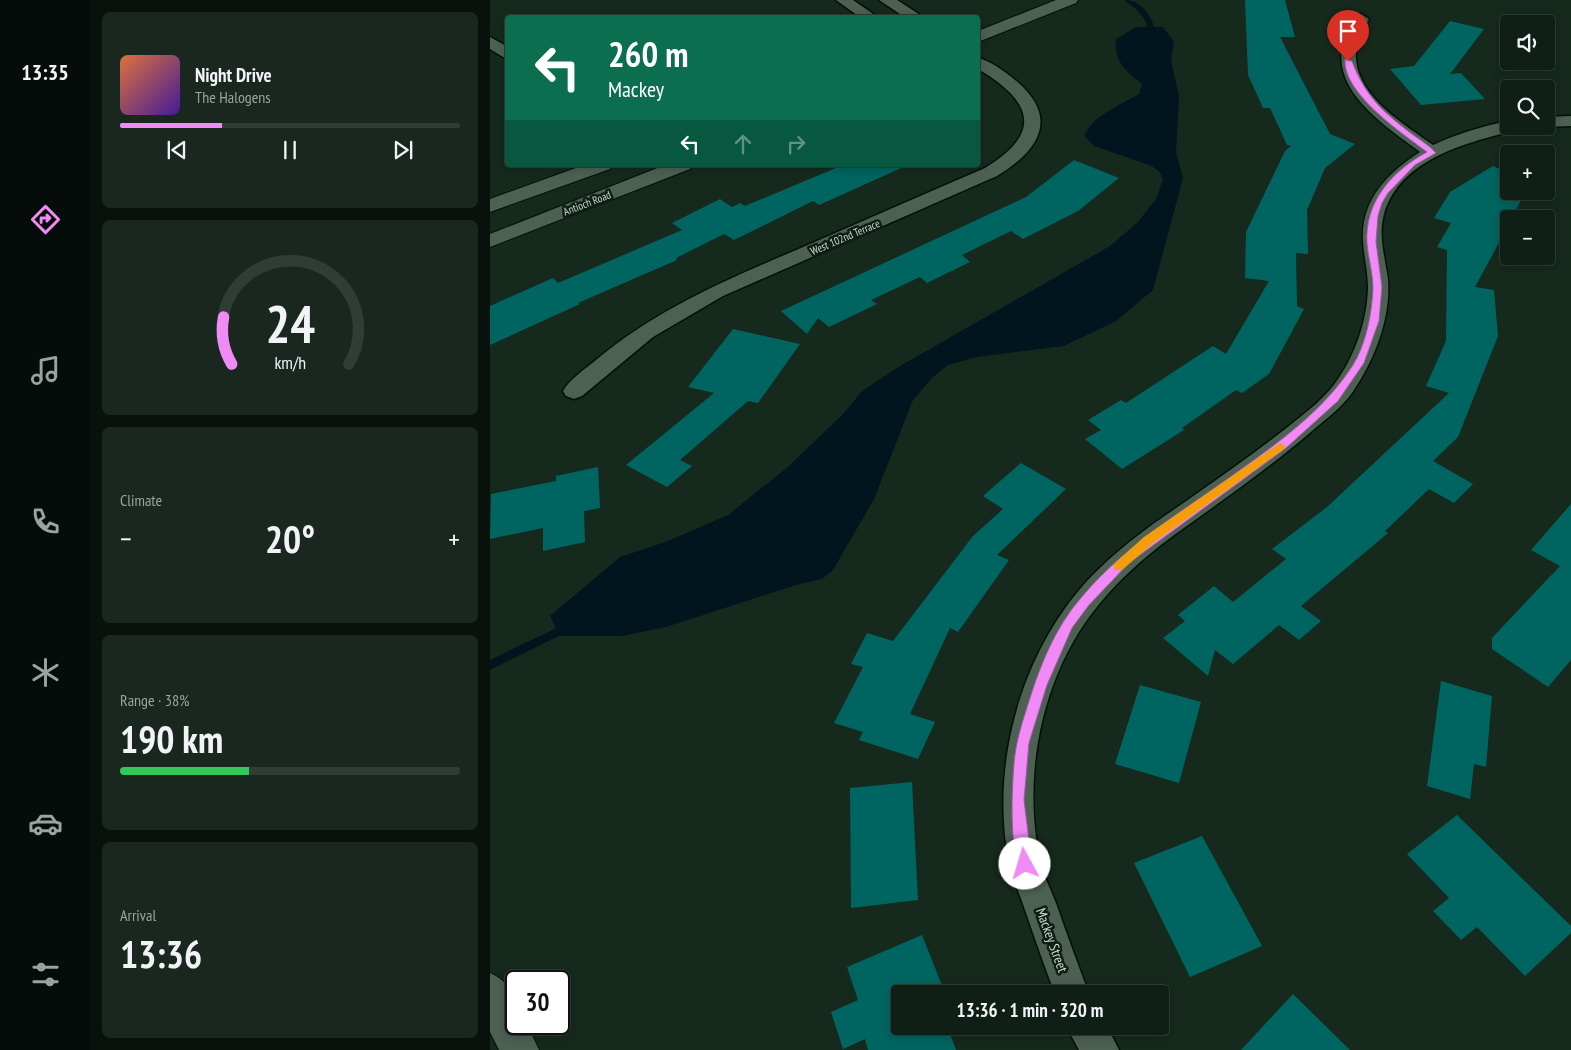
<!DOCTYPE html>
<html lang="en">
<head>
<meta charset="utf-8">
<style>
	:root { --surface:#101f16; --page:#19271f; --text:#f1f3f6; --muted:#9ca2a1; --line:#303d35; --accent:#f08bf5 }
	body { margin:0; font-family:"PT Sans Narrow",sans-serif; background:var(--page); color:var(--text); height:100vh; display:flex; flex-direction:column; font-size:19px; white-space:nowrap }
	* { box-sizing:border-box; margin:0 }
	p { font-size:16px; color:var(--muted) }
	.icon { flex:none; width:28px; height:28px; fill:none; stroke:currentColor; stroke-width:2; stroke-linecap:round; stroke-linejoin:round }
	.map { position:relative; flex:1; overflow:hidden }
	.side { display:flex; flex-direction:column; gap:12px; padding:12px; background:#09110c; width:400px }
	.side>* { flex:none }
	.hud { position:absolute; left:15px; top:15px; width:475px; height:152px; border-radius:5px; box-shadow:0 2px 12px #0003,0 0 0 1px var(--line); background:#0b6e4f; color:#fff; overflow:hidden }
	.controls { position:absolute; left:1010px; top:15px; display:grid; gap:10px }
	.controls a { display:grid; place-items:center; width:55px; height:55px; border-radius:5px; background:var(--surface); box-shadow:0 2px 12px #0003,0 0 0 1px var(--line); font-size:25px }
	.speed { position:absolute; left:15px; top:970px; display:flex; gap:10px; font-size:25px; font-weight:700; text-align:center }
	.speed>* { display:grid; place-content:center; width:65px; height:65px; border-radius:50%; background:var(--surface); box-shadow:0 2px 12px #0003,0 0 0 1px var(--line); line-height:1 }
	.speed .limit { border:2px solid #111; border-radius:8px; background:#fff; color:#111 }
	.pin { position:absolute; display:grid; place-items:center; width:42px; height:42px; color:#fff; margin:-51px -21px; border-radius:50% 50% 50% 0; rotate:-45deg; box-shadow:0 0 5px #0007 }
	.pin .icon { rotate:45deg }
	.me { position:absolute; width:55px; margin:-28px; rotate:354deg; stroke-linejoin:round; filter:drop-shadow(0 0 4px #0008) }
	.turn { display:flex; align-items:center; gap:18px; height:105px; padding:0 20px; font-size:22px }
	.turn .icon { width:65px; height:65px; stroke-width:2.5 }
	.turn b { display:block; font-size:35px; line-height:42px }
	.lanes { display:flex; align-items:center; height:48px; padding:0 20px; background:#0003; justify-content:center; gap:25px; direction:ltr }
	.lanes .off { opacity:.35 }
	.big { font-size:38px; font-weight:700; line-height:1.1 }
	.side .widget { flex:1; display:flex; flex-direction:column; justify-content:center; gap:8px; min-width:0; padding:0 18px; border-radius:8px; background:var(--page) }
	.side .dial { align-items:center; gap:0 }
	.dial svg { height:130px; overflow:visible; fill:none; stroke:var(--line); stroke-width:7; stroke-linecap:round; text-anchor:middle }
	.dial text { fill:var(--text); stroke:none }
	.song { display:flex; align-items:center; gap:15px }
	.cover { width:60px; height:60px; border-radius:8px; background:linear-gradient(135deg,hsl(20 70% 55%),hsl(260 70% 35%)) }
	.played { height:5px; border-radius:2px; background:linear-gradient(90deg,var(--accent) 30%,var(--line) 30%) }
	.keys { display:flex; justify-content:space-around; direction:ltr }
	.heat { display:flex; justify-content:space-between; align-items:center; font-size:28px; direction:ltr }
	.charge { height:8px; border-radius:4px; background:linear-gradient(90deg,#34c759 38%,var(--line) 0) }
	.trip { position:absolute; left:401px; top:985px; width:278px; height:50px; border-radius:5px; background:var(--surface); box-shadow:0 2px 12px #0003,0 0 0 1px var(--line); font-weight:700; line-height:50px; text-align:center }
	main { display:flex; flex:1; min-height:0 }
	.dock { display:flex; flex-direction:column; width:90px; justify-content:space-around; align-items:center; background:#060c09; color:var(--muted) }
	.dock .icon { width:35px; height:35px }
	.dock .selected { color:var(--accent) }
	.dock b { font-size:22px; color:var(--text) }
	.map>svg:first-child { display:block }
	.water { fill:#00151e }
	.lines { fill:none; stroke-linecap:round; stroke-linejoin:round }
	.stream { fill:#00151e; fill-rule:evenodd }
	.building { fill:#006560 }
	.minor-casing { stroke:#021107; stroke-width:3 }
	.secondary-casing { stroke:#021107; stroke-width:2 }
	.minor { fill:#4d6153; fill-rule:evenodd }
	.secondary { fill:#4d6153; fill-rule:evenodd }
	.route { fill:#f08bf5; stroke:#9c5a9f }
	.slow { fill:#f59e0b }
	.labels { text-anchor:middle; stroke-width:5; stroke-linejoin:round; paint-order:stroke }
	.far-street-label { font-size:11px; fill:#cfdbd2; stroke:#0d1f14 }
	.street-label { font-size:14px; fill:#cfdbd2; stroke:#0d1f14 }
</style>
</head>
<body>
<main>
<nav class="dock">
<b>13:35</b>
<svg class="icon selected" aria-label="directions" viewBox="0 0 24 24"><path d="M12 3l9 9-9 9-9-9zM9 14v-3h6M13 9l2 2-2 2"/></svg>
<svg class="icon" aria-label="music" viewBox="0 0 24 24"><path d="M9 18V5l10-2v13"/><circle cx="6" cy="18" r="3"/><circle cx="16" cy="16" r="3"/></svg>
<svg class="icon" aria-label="phone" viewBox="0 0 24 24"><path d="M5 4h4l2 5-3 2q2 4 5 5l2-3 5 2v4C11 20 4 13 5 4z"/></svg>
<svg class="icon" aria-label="climate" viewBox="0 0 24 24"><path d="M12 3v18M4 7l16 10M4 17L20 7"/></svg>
<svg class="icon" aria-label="car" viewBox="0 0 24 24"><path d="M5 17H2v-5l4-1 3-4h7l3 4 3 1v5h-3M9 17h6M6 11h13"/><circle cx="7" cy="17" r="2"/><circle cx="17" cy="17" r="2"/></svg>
<svg class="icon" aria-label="filters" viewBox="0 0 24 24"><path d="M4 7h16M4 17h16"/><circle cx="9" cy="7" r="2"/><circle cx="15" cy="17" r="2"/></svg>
</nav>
<section class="side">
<div class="widget">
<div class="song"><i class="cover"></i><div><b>Night Drive</b><p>The Halogens</p></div></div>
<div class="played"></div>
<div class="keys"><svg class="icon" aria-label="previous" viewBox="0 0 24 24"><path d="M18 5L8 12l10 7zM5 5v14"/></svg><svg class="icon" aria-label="pause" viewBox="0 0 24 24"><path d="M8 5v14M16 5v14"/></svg><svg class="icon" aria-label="next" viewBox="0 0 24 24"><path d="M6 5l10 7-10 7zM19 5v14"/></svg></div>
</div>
<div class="widget dial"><svg viewBox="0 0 100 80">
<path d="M14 69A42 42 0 1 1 86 69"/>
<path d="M14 69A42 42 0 0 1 9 40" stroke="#f08bf5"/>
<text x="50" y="56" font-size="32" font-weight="700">24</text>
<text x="50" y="72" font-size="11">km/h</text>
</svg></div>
<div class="widget"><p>Climate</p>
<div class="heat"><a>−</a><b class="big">20°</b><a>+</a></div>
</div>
<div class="widget"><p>Range · 38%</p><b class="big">190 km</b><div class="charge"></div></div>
<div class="widget"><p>Arrival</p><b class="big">13:36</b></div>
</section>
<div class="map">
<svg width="1081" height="1050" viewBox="0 0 1081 1050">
	<rect width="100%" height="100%" fill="#16291d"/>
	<path class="water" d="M646,27H673L684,42L681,60L689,96L686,152L693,178L663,290L626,321L574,346L487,357L458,365L443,377L423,400L384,499L343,570L332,579L306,585L176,627L132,636H70L60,616L130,557L178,541L238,515L299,466L354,413L372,391L410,366L620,246L648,222L666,199L673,179L670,172L662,166L604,146L595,136C597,119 634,103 649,94L652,84C635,70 624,62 626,39Z"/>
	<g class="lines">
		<path class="stream" d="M636,0C653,0 668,24 665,39L660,38C658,21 651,11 636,2Z
			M79,622L83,623L84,626L83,629L0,670V660Z"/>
	</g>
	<path class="building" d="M755,0H795L805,37H790L840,134L865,144L835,168L817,210L818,254L806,253L807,306L814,309L779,374L752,393L746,390L692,428L694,430L632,469L595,439L611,430L598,420L631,400L636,403L723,346L736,354L779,281L755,278L756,232L795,151L801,146L797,145L780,108H773L758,75Z
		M960,21L994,29L960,74L971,73L995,99L931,105L900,69L924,66Z
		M584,160L629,178L588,211L533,239L521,231L472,255L480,262L437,283L430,277L381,300L387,304L339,327L328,318L317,334L291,311L536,197Z
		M353,165H418L329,205L323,201L244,240L234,234L186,258L187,260L88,303L90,304L0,345V306L63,278L68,283L192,230L182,223L230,199L242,207L250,203L255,206Z
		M1003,166L1019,173V191H1036L1021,219H1019V224L985,287L1004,290L1008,336L968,437L943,461L983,484L964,503L939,489L895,531L898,533L811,606L831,621L809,640L789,625L743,664L725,650L718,676L673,638L695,621L688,615L724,586L743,602L796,559L782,549L837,507L959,393L936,386L956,341L957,250L947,247L961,223L944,218L960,192Z
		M243,329L310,344L268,403L258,401L190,460L202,466L177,487L136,465L224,393L198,387Z
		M531,463L576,489L507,555L519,560L468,632L460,628L420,714L445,722L428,759L369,740L373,732L344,723L373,667L361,664L377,633L403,641L483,536L513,509L493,496Z
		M108,467L110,508L94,511L95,542L53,551V528L0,539L1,494L66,481V476Z
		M1081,504V660L1058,687L1002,649V638L1070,566L1041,550Z
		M951,681L1002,696L996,767L984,764L980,799L937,786Z
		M650,685L711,702L689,783L625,764Z
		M422,782L428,900L361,908L360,788Z
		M967,815L1081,926V933L1035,976L987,927L971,940L943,911L959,898L917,854Z
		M712,836L772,946L700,977L644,863Z
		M432,935L455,993L410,994V1026H457L466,1050H378L375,1039L353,1049L341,1012L368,1000L357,967Z
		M803,994L860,1050H751Z"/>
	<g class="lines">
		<g class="minor-casing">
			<path id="minor" d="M346,0H363L389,18H371Z
				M389,0H407L435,18H416Z
				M871,14L879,19C873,31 865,45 866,59C869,98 914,124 943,145C967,134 992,126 1019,121V126H1029L1027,130C979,142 910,158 894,214C888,235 895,258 898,279C901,319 884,361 862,393C851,408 836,419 822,431C786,462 747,490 708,518C675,541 643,565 616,596C553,666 530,773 551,865C555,879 562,892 567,906C577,935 588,965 599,994H565C554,965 544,936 534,907C529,892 522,878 519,863C500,766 530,655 597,581C625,551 658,527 692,504C730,477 768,451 804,422C820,409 836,397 848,379C866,353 877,320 878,288C878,273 874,257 873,242C870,201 897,173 930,152C894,125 834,87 856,35C860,27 862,17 871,14Z
				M0,37L18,47V60L0,49Z
				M488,58C501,61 514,71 525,80C570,117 550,150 507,176L233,296L163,337L92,396L84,399L76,396L73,391C80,379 95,369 106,360C167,309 238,279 311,248C372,221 433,195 495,168C554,132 542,101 488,69Z
				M1081,116V126L1056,127L1052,126H1056V117Z
				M576,1026H615L623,1038L629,1050H589Z"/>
		</g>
		<g class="secondary-casing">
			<path id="secondary" d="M566,0H588L586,3L488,42V31Z
				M94,165H123L120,169L0,212V199Z
				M175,165H203L200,169L0,247V234Z
				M0,973C23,983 26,1001 26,1024H37L49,1050H9L0,1032Z"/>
		</g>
		<use href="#minor" class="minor"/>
		<use href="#secondary" class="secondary"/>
	</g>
	<path class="route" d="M855,59L862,61C875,96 893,112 922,134C930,140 939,145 946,153L925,165L898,193L892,203L888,216L886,242L892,287L889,321L874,363L848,401L796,448L639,563L599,605L582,628L557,685L539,743L534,800L542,864L540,869L535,871L530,869C519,845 522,789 524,763C526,740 533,720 540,698C551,663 566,627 590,599C635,544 700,507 757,465C796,437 836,407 863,365C876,344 882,313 883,288C883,273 878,258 877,244C874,202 902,171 937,152C913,134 852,93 855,59Z"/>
	<path class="slow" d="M790,443L795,446L794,449L663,543L632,570H624V564L654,537Z"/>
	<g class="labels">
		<g class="far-street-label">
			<text transform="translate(97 203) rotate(-21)" y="4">Antioch Road</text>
			<text transform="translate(355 237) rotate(-23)" y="4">West 102nd Terrace</text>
		</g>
		<g class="street-label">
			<text transform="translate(562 940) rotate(70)" y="5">Mackey Street</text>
		</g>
	</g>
</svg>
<div class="controls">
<a><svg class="icon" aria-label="sound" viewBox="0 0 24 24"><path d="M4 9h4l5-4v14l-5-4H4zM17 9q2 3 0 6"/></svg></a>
<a><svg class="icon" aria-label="search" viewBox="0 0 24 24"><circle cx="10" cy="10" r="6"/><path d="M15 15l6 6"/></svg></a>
<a>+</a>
<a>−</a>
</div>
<div class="speed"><div class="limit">30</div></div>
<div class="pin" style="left:858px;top:61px;background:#d93025"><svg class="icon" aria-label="arrive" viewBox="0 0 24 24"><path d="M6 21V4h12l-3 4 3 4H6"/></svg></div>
<svg class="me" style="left:535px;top:864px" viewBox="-20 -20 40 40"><circle r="19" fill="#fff"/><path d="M0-13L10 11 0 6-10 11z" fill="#f08bf5"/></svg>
<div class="trip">13:36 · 1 min · 320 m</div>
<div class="hud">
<div class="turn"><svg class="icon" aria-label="left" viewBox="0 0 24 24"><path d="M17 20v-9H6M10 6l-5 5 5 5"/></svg><div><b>260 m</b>Mackey</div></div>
<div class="lanes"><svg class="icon" aria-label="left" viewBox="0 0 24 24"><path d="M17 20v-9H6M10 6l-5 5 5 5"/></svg><svg class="icon off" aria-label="ahead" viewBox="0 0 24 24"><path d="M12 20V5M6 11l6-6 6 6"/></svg><svg class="icon off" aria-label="right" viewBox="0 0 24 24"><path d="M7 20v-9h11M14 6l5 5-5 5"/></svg></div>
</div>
</div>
</main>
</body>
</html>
